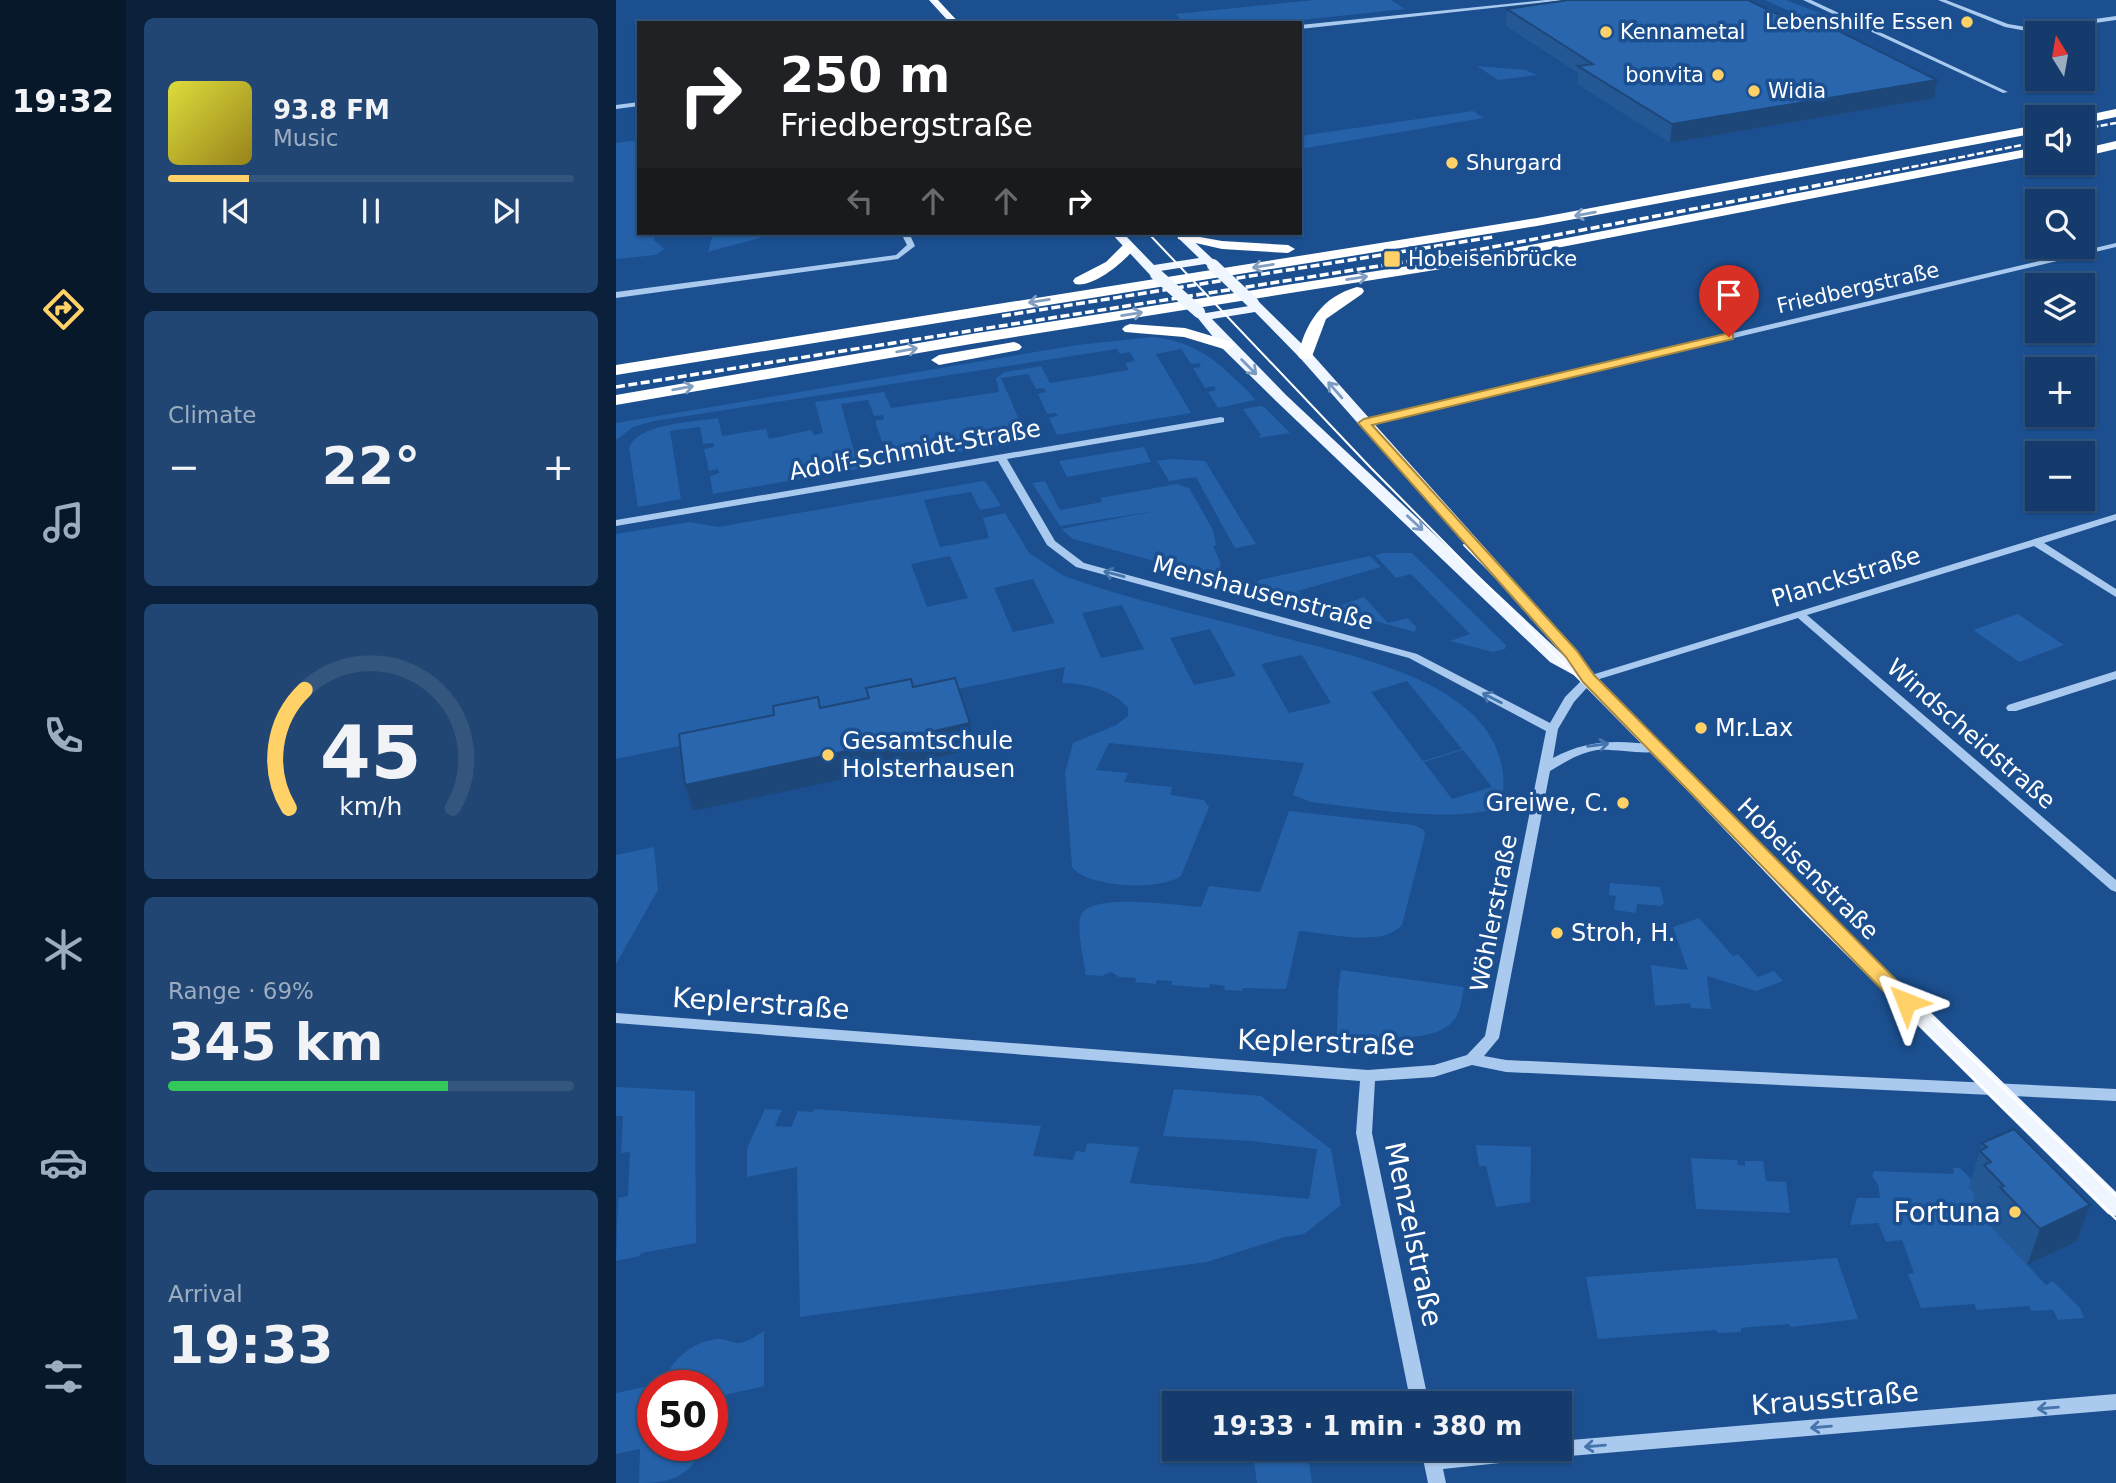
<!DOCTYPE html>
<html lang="en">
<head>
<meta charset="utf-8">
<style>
	:root { --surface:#143b6b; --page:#214673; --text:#f1f3f6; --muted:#9dadc1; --line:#33557e; --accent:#ffd166 }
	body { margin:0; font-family:"DejaVu Sans",sans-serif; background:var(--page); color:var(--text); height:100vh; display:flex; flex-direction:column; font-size:26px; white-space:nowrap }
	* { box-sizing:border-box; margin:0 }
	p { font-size:23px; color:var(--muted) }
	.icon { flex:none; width:38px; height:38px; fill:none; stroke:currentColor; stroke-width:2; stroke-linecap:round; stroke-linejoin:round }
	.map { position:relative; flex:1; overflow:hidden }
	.panel { display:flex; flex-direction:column; gap:18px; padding:18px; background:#0b203b; width:490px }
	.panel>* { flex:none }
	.guide { position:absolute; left:21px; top:21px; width:665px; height:214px; border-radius:0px; box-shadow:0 2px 5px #0004,0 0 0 2px var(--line); background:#202124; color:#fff; overflow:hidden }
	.needle { width:46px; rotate:349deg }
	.buttons { position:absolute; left:1409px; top:21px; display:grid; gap:14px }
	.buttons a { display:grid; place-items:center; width:70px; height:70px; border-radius:0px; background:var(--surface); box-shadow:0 2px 5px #0004,0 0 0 2px var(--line); font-size:35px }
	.speed { position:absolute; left:21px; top:1370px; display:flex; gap:14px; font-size:35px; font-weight:700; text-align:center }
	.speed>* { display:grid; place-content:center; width:91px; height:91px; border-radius:50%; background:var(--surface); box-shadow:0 2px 5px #0004,0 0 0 2px var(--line); line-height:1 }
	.speed .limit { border:10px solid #d22; background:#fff; color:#111 }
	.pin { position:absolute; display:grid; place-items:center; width:60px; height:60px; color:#fff; margin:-72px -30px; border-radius:50% 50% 50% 0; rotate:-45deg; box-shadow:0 0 7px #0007 }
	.pin .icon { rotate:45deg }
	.me { position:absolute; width:77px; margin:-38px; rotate:315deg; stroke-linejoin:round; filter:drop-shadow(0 0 5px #0008) }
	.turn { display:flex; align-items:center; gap:24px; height:147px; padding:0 28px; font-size:32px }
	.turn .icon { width:91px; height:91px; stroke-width:2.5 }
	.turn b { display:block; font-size:49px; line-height:60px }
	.lanes { display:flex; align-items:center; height:66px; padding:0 28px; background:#0003; justify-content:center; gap:35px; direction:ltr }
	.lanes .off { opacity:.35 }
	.big { font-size:52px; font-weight:700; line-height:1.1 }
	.panel .card { flex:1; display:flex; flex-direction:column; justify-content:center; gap:10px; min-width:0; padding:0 24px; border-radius:10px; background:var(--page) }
	.panel .dial { align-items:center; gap:0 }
	.dial svg { height:182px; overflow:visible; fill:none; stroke:var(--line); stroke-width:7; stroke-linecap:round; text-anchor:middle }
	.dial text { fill:var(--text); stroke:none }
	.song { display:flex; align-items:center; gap:21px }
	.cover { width:84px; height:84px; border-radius:10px; background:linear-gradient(135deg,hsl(60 70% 55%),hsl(50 70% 35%)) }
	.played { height:7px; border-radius:4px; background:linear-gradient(90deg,var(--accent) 20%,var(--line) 20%) }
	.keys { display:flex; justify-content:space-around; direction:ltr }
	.heat { display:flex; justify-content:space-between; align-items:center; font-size:38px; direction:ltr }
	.charge { height:10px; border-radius:5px; background:linear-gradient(90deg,#34c759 69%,var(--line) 0) }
	.trip { position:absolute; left:546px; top:1391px; width:410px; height:70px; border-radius:0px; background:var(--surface); box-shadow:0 2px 5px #0004,0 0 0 2px var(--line); font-weight:700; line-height:70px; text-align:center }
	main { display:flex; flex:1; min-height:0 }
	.dock { display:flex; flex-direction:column; width:126px; justify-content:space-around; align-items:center; background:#08182b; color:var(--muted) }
	.dock .icon { width:49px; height:49px }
	.dock .on { color:var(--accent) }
	.dock b { font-size:32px; color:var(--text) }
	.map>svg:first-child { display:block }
	.green { fill:#2461a8; fill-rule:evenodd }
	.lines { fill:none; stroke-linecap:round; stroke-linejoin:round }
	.minor { fill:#a9c9ee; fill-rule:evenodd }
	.major { fill:#f0f6ff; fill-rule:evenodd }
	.highway { fill:#fff; fill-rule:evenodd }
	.tram-far1 { stroke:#fff; stroke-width:2 }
	.tram { stroke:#fff; stroke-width:2.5 }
	.rail-far1 { stroke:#fff; stroke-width:2.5; stroke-dasharray:7 2.5; stroke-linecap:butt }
	.rail { stroke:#fff; stroke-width:3.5; stroke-dasharray:9 3.5; stroke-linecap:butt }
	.major-bridge { stroke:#f0f6ff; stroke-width:12 }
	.wall { fill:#245895 }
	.shaded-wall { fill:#1d4779 }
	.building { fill:#2a66ad; stroke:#1d4779; stroke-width:2 }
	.oneway { stroke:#829ec1 }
	.oneway2 { stroke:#7b9ac1 }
	.oneway3 { stroke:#4674ac }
	.route { fill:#ffd166; stroke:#a68842; stroke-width:2 }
	.poi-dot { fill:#ffd166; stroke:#1b4f8f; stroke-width:2.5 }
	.labels { text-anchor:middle; stroke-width:7; stroke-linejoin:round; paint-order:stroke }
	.far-poi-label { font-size:21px; fill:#fff; stroke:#1b4f8f; text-anchor:start }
	.far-street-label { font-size:21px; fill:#fff; stroke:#1b4f8f }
	.street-label { font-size:24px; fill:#fff; stroke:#1b4f8f }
	.poi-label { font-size:24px; fill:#fff; stroke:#1b4f8f; text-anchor:start }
	.near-street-label { font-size:28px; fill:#fff; stroke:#1b4f8f }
	.near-poi-label { font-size:28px; fill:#fff; stroke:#1b4f8f; text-anchor:end }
</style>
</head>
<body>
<main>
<nav class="dock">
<b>19:32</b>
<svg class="icon on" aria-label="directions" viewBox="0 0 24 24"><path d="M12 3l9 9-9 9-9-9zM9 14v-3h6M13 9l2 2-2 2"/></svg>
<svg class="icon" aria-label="music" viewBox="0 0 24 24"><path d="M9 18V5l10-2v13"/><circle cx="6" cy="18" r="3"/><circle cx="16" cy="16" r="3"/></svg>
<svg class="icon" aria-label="phone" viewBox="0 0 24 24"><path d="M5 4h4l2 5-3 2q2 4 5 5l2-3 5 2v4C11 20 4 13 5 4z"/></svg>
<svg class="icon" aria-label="climate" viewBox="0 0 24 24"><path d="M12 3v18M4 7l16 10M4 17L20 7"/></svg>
<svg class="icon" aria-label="car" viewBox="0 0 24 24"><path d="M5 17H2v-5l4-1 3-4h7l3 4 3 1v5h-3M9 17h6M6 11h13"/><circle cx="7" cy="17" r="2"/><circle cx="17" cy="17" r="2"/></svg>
<svg class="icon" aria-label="filters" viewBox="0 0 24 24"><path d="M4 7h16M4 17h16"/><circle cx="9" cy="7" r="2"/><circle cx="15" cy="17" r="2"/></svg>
</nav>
<section class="panel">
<div class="card">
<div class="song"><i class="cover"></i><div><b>93.8 FM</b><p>Music</p></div></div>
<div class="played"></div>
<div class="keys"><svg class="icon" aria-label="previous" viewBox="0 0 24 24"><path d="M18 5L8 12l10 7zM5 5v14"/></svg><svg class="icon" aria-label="pause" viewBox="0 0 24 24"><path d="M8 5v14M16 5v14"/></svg><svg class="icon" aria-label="next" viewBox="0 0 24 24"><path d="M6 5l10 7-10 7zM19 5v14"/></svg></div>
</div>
<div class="card"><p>Climate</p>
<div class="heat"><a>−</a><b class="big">22°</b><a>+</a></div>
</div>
<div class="card dial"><svg viewBox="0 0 100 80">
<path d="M14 69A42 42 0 1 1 86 69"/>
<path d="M14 69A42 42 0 0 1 21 17" stroke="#ffd166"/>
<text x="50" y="56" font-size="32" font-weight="700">45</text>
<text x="50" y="72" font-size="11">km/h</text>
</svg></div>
<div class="card"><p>Range · 69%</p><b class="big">345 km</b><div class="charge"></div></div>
<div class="card"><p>Arrival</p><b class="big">19:33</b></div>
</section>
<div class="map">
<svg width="1500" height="1483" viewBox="0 0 1500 1483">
	<rect width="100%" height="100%" fill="#1b4f8f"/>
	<path class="green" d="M698,0H775L789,9L657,23H567L560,14Z
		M1149,0H1170L1222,20L1224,24L1206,26Z
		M861,66L910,70L921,75L882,80Z
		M857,111L868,118L684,149V136Z
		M23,140V233H40L38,240L48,249L40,255L0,259V143Z
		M97,233H162L92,252Z
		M537,337C573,341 595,355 620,380C627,386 635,393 639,400L602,408L592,392L600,390L598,386L589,388L577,368L585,367L583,363L575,364L565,349L540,354L575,413L441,435L433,418L442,416L440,413L431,414L422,394L430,392L428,388L420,389L412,374L385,378L412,440L273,464L268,446L277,445L276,441L266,442L259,421L268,419L267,415L258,416L252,400L225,404L243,469L97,494L94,476L103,473L102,469L93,471L88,449L98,447L97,443L87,444L84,427L54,431L65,499L22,507L13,448C22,423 79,422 102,418L106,436L150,429L153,439L195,430L198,435L207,433L199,402L268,392L275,408L383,392L380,378L389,372L425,366L434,383L513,370L509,363L519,361L514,352L504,354L501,349L38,421L17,427L0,440V423L461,345Z
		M644,406L648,407L674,433L642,438L645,435L627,409Z
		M528,447L535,462L451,477L443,461Z
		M556,459L589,461L640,544L620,548L617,545L580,477L553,481L541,461Z
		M367,481L370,482L385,506L364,510L355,492L308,500L324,547L373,538L367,518L389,513L413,553L448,576C515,600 585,615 654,634C736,657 910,684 885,806C847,825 739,807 695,802L677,795L688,763L493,743L480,770L512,773L508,782L556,787L554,795L588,800L593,807L565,876C545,891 471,888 456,867L449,773L457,743L500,725L512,716V708C498,690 467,683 446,683L449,667L0,759V534L74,522L102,527ZM334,556L352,598L311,607L295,564ZM417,579L439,623L397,632L378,588ZM506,605L528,649L485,658L466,613ZM594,629L620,676L578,685L554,638ZM686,655L715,703L673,713L645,664ZM791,681L846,749L807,761L755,692ZM847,750L876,787L836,799L808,762Z
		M429,481L444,510L486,502L484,498L561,484L573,488L597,530L600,545L597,546L604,561L605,579L457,539L445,529L539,511L444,526L416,483Z
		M767,553H796L890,645L889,649L877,652L834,641L854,634L795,574L780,578L759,555Z
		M754,556L765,567L682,591L689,602L635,587L643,580Z
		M748,597L772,623L792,618L800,627L799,632L715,609Z
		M1402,614L1448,645L1403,662L1357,630Z
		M673,811L798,825L808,830L809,835L786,925C766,948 712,933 683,931L670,989L627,988L626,991L608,990L609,986L594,984L593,988L555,985L556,981L541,980L540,984L519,982L520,978L503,977L495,972L486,976L470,975C468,962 460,926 465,915C476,892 562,906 585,907L593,886L644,892Z
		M38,847L42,890L0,964V855Z
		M994,883L1044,887L1048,903L1045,906L1021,904L1020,913L998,910L1000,896L993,895Z
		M1083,918L1117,956L1122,954L1142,977L1158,971L1167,981L1140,991L1091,976L1095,1009L1075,1008L1074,1003L1039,1006L1035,965L1072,970L1057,927Z
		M725,970L848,987C846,998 845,1010 839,1019C818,1047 752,1035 721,1035L722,991Z
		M0,1087L79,1091L80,1243L25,1253L24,1256L0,1261L2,1198L12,1196L14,1152L5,1153L7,1116H0Z
		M558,1089L645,1096L715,1149L725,1205L688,1234L669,1237L591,1262L184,1317L181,1167L131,1177V1148L149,1109L166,1110L159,1126L175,1127L182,1111L197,1112L199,1109L425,1126L417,1156L457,1160L460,1151L469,1152L471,1143L523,1147L514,1183L693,1199L701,1149L635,1141L547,1136Z
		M860,1145L915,1147L914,1202L880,1207L870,1166H863Z
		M1075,1158L1121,1160L1122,1165L1129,1166V1161H1147L1150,1181L1170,1182L1174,1213L1080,1209Z
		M1337,1168H1344L1360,1184L1353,1188L1361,1195L1376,1222L1373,1224L1430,1285L1437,1281L1464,1308L1468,1318L1442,1320L1437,1310L1415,1311L1413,1306L1361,1310L1358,1304L1305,1308L1292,1274L1298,1273L1286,1240L1270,1242L1262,1223L1234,1225L1241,1198H1264L1262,1184L1256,1176L1258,1171L1338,1174Z
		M1221,1258L1242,1319L1175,1327L1173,1324L1125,1328V1332L1102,1333L1100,1330L982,1339L970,1277Z
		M148,1331V1386L96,1398V1386H37V1446H90C72,1476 58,1483 23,1483L24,1449L0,1454V1393L46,1383C56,1360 74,1343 100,1339C108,1338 115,1343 122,1343C131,1343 141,1335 148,1331Z
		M636,1449H691L696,1483H641Z"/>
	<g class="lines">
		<path class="minor" d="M929,0H950L684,29V25Z
			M1187,0H1195L1392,92L1387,93Z
			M1322,0H1330L1392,24L1416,28L1500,16V20L1416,32L1389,27Z
			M23,102V106L0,109V105Z
			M285,233H293L299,246L282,259L0,298V292L280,255L291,245Z
			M1500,243V247L748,426L743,423L748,420Z
			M605,417L608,418V422L391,459L439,541L468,563L801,654L934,723L949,697L969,677L1500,514V520L1428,543L1500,589V597L1418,546L1191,615L1500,880V892L1495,890L1182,618L977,681L958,702L942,729L937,758C964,743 991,740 1021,743C1030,744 1041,744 1047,749C1038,757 997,748 981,750C963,753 949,762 934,771L883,1038L868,1056L890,1060L1500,1089V1101L890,1072L856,1065L818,1077L759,1081L756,1133L813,1404H795L740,1133L744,1081L0,1023V1013L752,1070L818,1065L851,1055L869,1036L930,731L793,658L460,567L431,545L382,461L0,526V520Z
			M1500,671V679L1400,711H1392L1390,708L1392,705Z
			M1500,1394V1410L942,1457L827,1469L830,1483H812L805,1449H823L824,1453L861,1449H943V1441Z"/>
		<path class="major" d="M313,0H322L343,23H334Z
			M495,233H507L538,265L583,258L557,233H569L603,265L597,269L589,264L544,271V277H536Z
			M637,299L641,300L695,353L961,651L979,675L1202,903L1500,1192V1216L1492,1214L1188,913L965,679L934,662L660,401L606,348L577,312L583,308L590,313L633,306L631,303ZM639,312L685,359L947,655L670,395L596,319Z"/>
		<path class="highway" d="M1500,109V117L1466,124V117H1462Z
			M1421,125V133L921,226L0,375V365L921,218Z
			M1500,141V149L1466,157V149Z
			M1421,147V155L857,264L355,344L0,405V395L355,334L857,256Z
			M562,233L606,241L672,245L679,249L672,253L606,249L562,239Z
			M513,243L520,247C509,261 478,288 459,284L457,281L459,278L490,262L508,244Z
			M741,287L746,288L748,291L746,294L710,319L695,359H685L682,356C689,323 707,296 741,287Z
			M514,324L569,328L616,342L619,345L611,350L568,337L509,332L506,329L509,326Z
			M398,342L403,344L406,347L403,350L323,365L315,360L323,355Z"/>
		<path class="tram-far1" d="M319,0L342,23
			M532,233L755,468L1322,1043
			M848,545L934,632
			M951,649L1340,1043"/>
		<path class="tram" d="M1320,1041L1500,1219
			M1338,1041L1500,1196"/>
		<path class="rail-far1" d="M1466,129L1500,123
			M1221,182L1421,142"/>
		<path class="rail" d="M386,316L877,237
			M0,387L845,253L1230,180"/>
		<path class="major-bridge" d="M597,265L637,303
			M540,274L583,312"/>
	</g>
	<path class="wall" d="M891,9L1318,98L1054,143L961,84L962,73L890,26Z
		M1366,1143L1474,1205L1461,1241L1411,1265L1372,1223L1373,1220L1357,1201L1359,1194L1353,1187Z"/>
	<path class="shaded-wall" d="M1321,80L1318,98L1054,143L1056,124Z
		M354,723L358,749L218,781L77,811L69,785Z
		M1474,1205L1461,1241L1411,1265L1424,1229Z"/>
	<path class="building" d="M953,0H1132L1194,30L1215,27L1321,80L1056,124L962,66L977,64L891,9Z
		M339,678L354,723L212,755L69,785L63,734L158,715L157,706L202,697L204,708L253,698L250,688L295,679L297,687Z
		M1398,1129L1474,1205L1424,1229L1384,1187L1388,1186L1368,1165L1375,1162L1364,1151L1371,1147L1366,1143Z"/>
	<defs><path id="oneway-shaft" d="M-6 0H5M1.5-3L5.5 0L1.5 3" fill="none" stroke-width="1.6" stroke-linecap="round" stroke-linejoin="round" transform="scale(1.75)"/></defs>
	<g class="oneway">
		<use href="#oneway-shaft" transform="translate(969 214) rotate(170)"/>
		<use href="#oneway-shaft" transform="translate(647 266) rotate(171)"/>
		<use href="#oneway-shaft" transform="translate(741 278) rotate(-9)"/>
		<use href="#oneway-shaft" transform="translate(423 301) rotate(171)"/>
		<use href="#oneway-shaft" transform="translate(516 314) rotate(-9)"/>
		<use href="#oneway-shaft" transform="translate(291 350) rotate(-10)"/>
		<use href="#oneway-shaft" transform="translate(67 388) rotate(-10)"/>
	</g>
	<g class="oneway2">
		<use href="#oneway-shaft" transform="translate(633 367) rotate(45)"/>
		<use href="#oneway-shaft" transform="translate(719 390) rotate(-131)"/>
		<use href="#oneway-shaft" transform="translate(799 523) rotate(43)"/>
	</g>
	<g class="oneway3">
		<use href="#oneway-shaft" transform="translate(498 574) rotate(-165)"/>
		<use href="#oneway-shaft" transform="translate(876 698) rotate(-153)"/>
		<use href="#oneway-shaft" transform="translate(982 745) rotate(-7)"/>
		<use href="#oneway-shaft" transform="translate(1432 1408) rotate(175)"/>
		<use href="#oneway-shaft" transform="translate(1205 1427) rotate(175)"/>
		<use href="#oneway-shaft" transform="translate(979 1446) rotate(175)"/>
	</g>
	<path class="route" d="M1113,333L1117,334V339L756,425L961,651L978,675L1297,997L1299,1002L1297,1007H1283L967,682L950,657L742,423L748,419Z"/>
	<g class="poi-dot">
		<circle cx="1351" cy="22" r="7"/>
		<circle cx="990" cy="32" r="7"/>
		<circle cx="1102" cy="75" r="7"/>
		<circle cx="1138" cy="91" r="7"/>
		<circle cx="836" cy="163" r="7"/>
		<rect x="767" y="250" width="18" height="18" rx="3.5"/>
		<circle cx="1085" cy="728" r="7"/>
		<circle cx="212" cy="755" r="7"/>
		<circle cx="1007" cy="803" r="7"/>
		<circle cx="941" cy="933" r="7"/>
		<circle cx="1399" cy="1212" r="7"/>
	</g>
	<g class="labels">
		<g class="far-poi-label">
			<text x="1337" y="29" text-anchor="end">Lebenshilfe Essen</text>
			<text x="1004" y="39">Kennametal</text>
			<text x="1088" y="82" text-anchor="end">bonvita</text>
			<text x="1152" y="98">Widia</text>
			<text x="850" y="170">Shurgard</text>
			<text x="792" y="266">Hobeisenbrücke</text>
		</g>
		<g class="far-street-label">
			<text transform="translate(1242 288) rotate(-13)" y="7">Friedbergstraße</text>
		</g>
		<g class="street-label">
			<text transform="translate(299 450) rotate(-10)" y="8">Adolf-Schmidt-Straße</text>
			<text transform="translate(1230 577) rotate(-17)" y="8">Planckstraße</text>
			<text transform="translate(647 593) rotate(15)" y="8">Menshausenstraße</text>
			<text transform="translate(1355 734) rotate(41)" y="8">Windscheidstraße</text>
			<text transform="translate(1192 869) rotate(45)" y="8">Hobeisenstraße</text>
			<text transform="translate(878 913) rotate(-79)" y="8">Wöhlerstraße</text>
		</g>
		<g class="poi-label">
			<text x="1099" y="736">Mr.Lax</text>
			<text x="226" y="749">Gesamtschule<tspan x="226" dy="28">Holsterhausen</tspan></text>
			<text x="993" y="811" text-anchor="end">Greiwe, C.</text>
			<text x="955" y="941">Stroh, H.</text>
		</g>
		<g class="near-street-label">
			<text transform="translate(145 1003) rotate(4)" y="10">Keplerstraße</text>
			<text transform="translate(710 1042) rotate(2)" y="10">Keplerstraße</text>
			<text transform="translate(798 1234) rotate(78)" y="10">Menzelstraße</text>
			<text transform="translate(1219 1398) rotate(-5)" y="10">Krausstraße</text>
		</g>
		<g class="near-poi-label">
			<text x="1385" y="1222">Fortuna</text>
		</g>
	</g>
</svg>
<div class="buttons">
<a><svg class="needle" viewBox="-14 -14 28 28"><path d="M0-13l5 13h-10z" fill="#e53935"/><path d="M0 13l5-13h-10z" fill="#9dadc1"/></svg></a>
<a><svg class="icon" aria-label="sound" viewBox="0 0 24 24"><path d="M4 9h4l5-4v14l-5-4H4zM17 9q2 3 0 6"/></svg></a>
<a><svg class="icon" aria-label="search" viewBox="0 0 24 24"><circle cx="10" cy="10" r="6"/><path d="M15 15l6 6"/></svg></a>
<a><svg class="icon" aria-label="layers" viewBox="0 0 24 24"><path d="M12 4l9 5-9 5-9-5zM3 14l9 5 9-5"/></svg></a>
<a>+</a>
<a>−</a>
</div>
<div class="speed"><div class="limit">50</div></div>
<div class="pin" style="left:1113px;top:337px;background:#d93025"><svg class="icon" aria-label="arrive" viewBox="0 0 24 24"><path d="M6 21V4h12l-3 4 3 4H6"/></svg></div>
<svg class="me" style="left:1290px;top:1002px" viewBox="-20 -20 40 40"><path d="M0-17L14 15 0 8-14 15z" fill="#ffd166" stroke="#fff" stroke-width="4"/></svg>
<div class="trip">19:33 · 1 min · 380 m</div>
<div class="guide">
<div class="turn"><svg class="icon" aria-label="right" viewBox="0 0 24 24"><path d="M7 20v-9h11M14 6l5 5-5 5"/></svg><div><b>250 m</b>Friedbergstraße</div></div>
<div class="lanes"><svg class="icon off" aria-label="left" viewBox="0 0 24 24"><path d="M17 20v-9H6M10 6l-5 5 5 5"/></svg><svg class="icon off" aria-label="ahead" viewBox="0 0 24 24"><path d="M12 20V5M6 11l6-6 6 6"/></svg><svg class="icon off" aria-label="ahead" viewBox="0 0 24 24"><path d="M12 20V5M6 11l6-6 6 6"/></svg><svg class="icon" aria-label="right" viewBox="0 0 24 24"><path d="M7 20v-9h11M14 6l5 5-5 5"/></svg></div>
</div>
</div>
</main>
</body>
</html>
